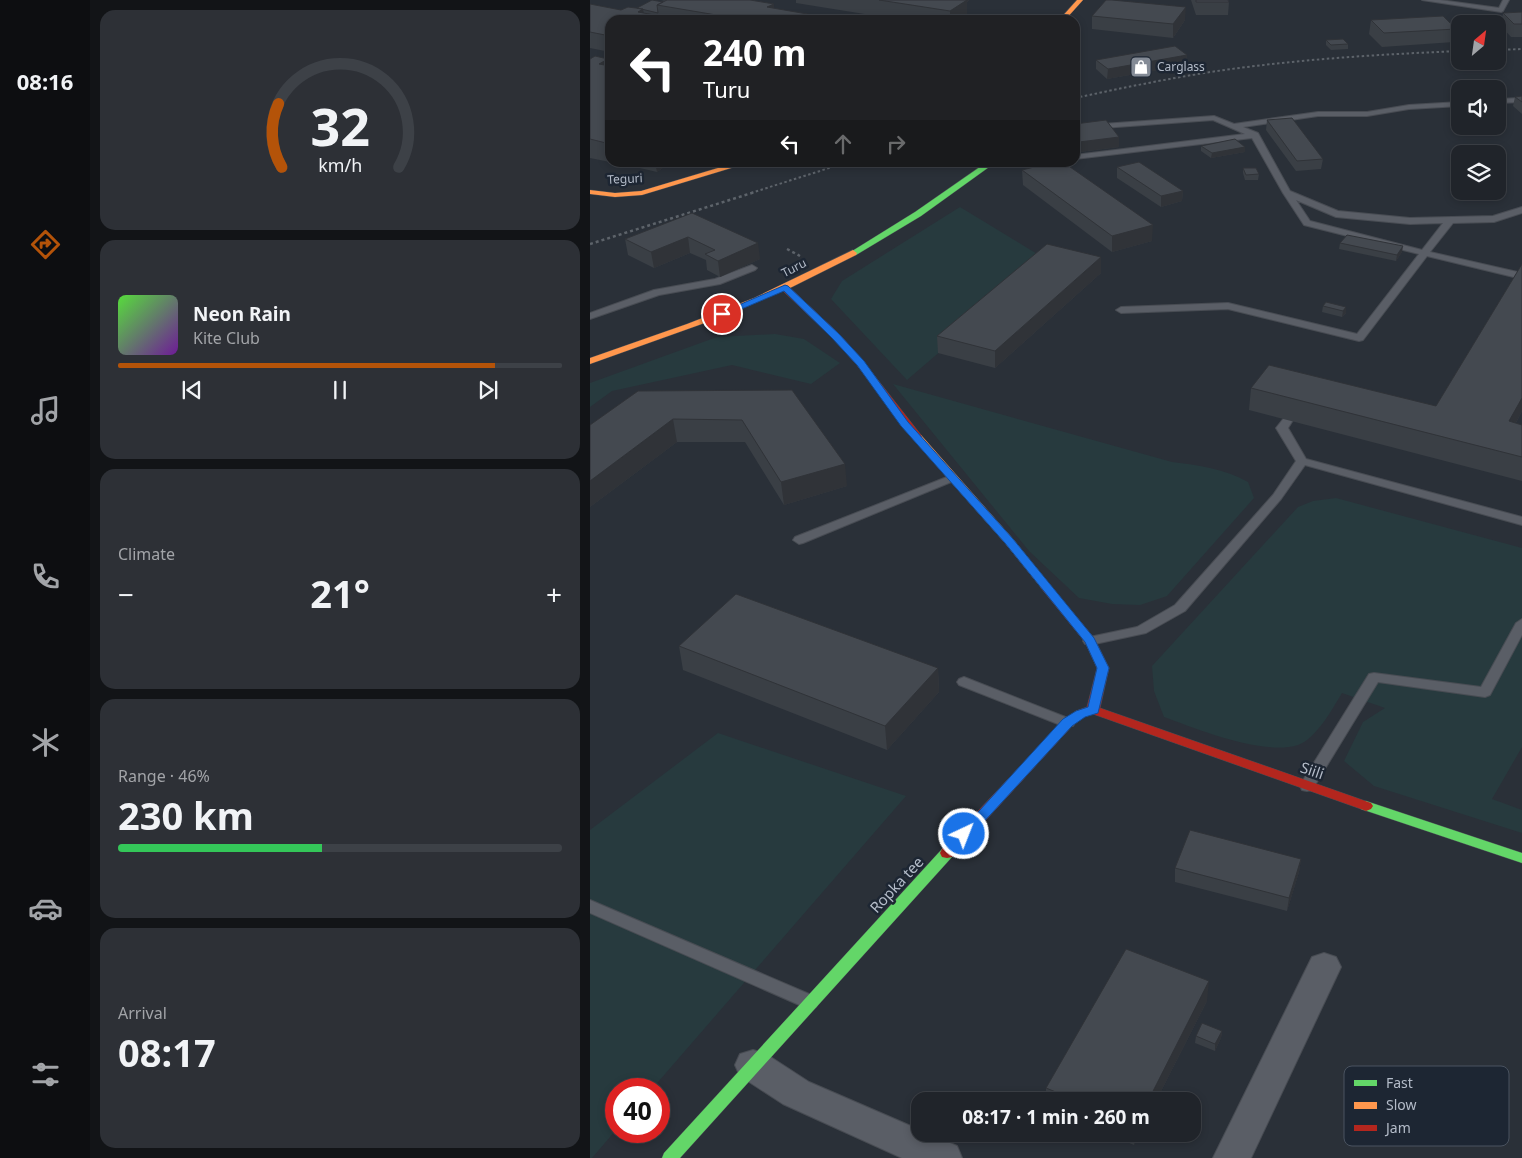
<!DOCTYPE html>
<html lang="en">
<head>
<meta charset="utf-8">
<style>
	:root { --surface:#20242a; --page:#2d3036; --text:#f1f3f6; --muted:#a2a4a8; --line:#3d4147; --accent:#b45309 }
	body { margin:0; font-family:"Noto Sans",sans-serif; background:var(--page); color:var(--text); height:100vh; display:flex; flex-direction:column; font-size:19px; white-space:nowrap }
	* { box-sizing:border-box; margin:0 }
	p { font-size:16px; color:var(--muted) }
	.icon { flex:none; width:28px; height:28px; fill:none; stroke:currentColor; stroke-width:2; stroke-linecap:round; stroke-linejoin:round }
	.map { position:relative; flex:1; overflow:hidden }
	.sheet { display:flex; flex-direction:column; gap:10px; padding:10px; background:#121417; width:500px }
	.sheet>* { flex:none }
	.guide { position:absolute; left:15px; top:15px; width:475px; height:152px; border-radius:15px; box-shadow:0 2px 8px #0003,0 0 0 1px var(--line); background:#202124; color:#fff; overflow:hidden }
	.needle { width:32px; rotate:29deg }
	.fabs { position:absolute; left:861px; top:15px; display:grid; gap:10px }
	.fabs a { display:grid; place-items:center; width:55px; height:55px; border-radius:10px; background:var(--surface); box-shadow:0 2px 8px #0003,0 0 0 1px var(--line); font-size:25px }
	.speed { position:absolute; left:15px; top:1078px; display:flex; gap:10px; font-size:25px; font-weight:700; text-align:center }
	.speed>* { display:grid; place-content:center; width:65px; height:65px; border-radius:50%; background:var(--surface); box-shadow:0 2px 8px #0003,0 0 0 1px var(--line); line-height:1 }
	.speed .limit { border:8px solid #d22; background:#fff; color:#111 }
	.pin { position:absolute; display:grid; place-items:center; width:42px; height:42px; color:#fff; margin:-21px; border:2px solid #fff; border-radius:50%; box-shadow:0 1px 5px #0007 }
	.me { position:absolute; width:55px; margin:-28px; rotate:43deg; stroke-linejoin:round; filter:drop-shadow(0 0 4px #0008) }
	.turn { display:flex; align-items:center; gap:18px; height:105px; padding:0 15px; font-size:22px }
	.turn .icon { width:65px; height:65px; stroke-width:2.5 }
	.turn b { display:block; font-size:35px; line-height:42px }
	.lanes { display:flex; align-items:center; height:48px; padding:0 15px; background:#0003; justify-content:center; gap:25px; direction:ltr }
	.lanes .off { opacity:.35 }
	.big { font-size:38px; font-weight:700; line-height:1.1 }
	.sheet .tile { flex:1; display:flex; flex-direction:column; justify-content:center; gap:8px; min-width:0; padding:0 18px; border-radius:15px; background:var(--page) }
	.sheet .dial { align-items:center; gap:0 }
	.dial svg { height:130px; overflow:visible; fill:none; stroke:var(--line); stroke-width:7; stroke-linecap:round; text-anchor:middle }
	.dial text { fill:var(--text); stroke:none }
	.song { display:flex; align-items:center; gap:15px }
	.cover { width:60px; height:60px; border-radius:8px; background:linear-gradient(135deg,hsl(110 70% 55%),hsl(280 70% 35%)) }
	.played { height:5px; border-radius:2px; background:linear-gradient(90deg,var(--accent) 85%,var(--line) 85%) }
	.keys { display:flex; justify-content:space-around; direction:ltr }
	.heat { display:flex; justify-content:space-between; align-items:center; font-size:28px; direction:ltr }
	.charge { height:8px; border-radius:4px; background:linear-gradient(90deg,#34c759 46%,var(--line) 0) }
	.trip { position:absolute; left:321px; top:1092px; width:290px; height:50px; border-radius:15px; background:var(--surface); box-shadow:0 2px 8px #0003,0 0 0 1px var(--line); font-weight:700; line-height:50px; text-align:center }
	main { display:flex; flex:1; min-height:0 }
	.menu { display:flex; flex-direction:column; width:90px; justify-content:space-around; align-items:center; background:#0d0e11; color:var(--muted) }
	.menu .icon { width:35px; height:35px }
	.menu .selected { color:var(--accent) }
	.menu b { font-size:22px; color:var(--text) }
	.map>svg:first-child { display:block }
	.green { fill:#273a3e }
	.lines { fill:none; stroke-linecap:round; stroke-linejoin:round }
	.lane-casing { stroke:#484c53; stroke-width:2 }
	.street-casing { stroke:#484c53; stroke-width:2 }
	.fast-casing { stroke:#484c53; stroke-width:1 }
	.slow-casing { stroke:#484c53; stroke-width:1 }
	.jam-casing { stroke:#484c53; stroke-width:1 }
	.path-far1 { stroke:#5d636a; stroke-width:2; stroke-dasharray:2.5 2.5; stroke-linecap:butt }
	.path { stroke:#5d636a; stroke-width:2.5; stroke-dasharray:3 3; stroke-linecap:butt }
	.lane { fill:#5a5e66; fill-rule:evenodd }
	.street { fill:#5a5e66; fill-rule:evenodd }
	.fast { fill:#63d668; fill-rule:evenodd }
	.slow { fill:#ff974d; fill-rule:evenodd }
	.jam { fill:#b3261e; fill-rule:evenodd }
	.wall { fill:#3a3f45 }
	.shaded-wall { fill:#303338 }
	.building { fill:#444950; stroke:#303338 }
	.route { fill:#1a73e8; stroke:#114b97 }
	.labels { text-anchor:middle; stroke-width:5; stroke-linejoin:round; paint-order:stroke }
	.far-poi-label { font-size:12px; fill:#b4bcc9; stroke:#1d2633; text-anchor:start }
	.far-street-label { font-size:12px; fill:#b4bcc9; stroke:#1d2633 }
	.street-label { font-size:15px; fill:#b4bcc9; stroke:#1d2633 }
	.key { fill:#1d2633; stroke:#4a5360; stroke-width:1 }
	.key-label { font-size:14px; fill:#b4bcc9 }
</style>
</head>
<body>
<main>
<nav class="menu">
<b>08:16</b>
<svg class="icon selected" aria-label="directions" viewBox="0 0 24 24"><path d="M12 3l9 9-9 9-9-9zM9 14v-3h6M13 9l2 2-2 2"/></svg>
<svg class="icon" aria-label="music" viewBox="0 0 24 24"><path d="M9 18V5l10-2v13"/><circle cx="6" cy="18" r="3"/><circle cx="16" cy="16" r="3"/></svg>
<svg class="icon" aria-label="phone" viewBox="0 0 24 24"><path d="M5 4h4l2 5-3 2q2 4 5 5l2-3 5 2v4C11 20 4 13 5 4z"/></svg>
<svg class="icon" aria-label="climate" viewBox="0 0 24 24"><path d="M12 3v18M4 7l16 10M4 17L20 7"/></svg>
<svg class="icon" aria-label="car" viewBox="0 0 24 24"><path d="M5 17H2v-5l4-1 3-4h7l3 4 3 1v5h-3M9 17h6M6 11h13"/><circle cx="7" cy="17" r="2"/><circle cx="17" cy="17" r="2"/></svg>
<svg class="icon" aria-label="filters" viewBox="0 0 24 24"><path d="M4 7h16M4 17h16"/><circle cx="9" cy="7" r="2"/><circle cx="15" cy="17" r="2"/></svg>
</nav>
<section class="sheet">
<div class="tile dial"><svg viewBox="0 0 100 80">
<path d="M14 69A42 42 0 1 1 86 69"/>
<path d="M14 69A42 42 0 0 1 12 30" stroke="#b45309"/>
<text x="50" y="56" font-size="32" font-weight="700">32</text>
<text x="50" y="72" font-size="11">km/h</text>
</svg></div>
<div class="tile">
<div class="song"><i class="cover"></i><div><b>Neon Rain</b><p>Kite Club</p></div></div>
<div class="played"></div>
<div class="keys"><svg class="icon" aria-label="previous" viewBox="0 0 24 24"><path d="M18 5L8 12l10 7zM5 5v14"/></svg><svg class="icon" aria-label="pause" viewBox="0 0 24 24"><path d="M8 5v14M16 5v14"/></svg><svg class="icon" aria-label="next" viewBox="0 0 24 24"><path d="M6 5l10 7-10 7zM19 5v14"/></svg></div>
</div>
<div class="tile"><p>Climate</p>
<div class="heat"><a>−</a><b class="big">21°</b><a>+</a></div>
</div>
<div class="tile"><p>Range · 46%</p><b class="big">230 km</b><div class="charge"></div></div>
<div class="tile"><p>Arrival</p><b class="big">08:17</b></div>
</section>
<div class="map">
<svg width="932" height="1158" viewBox="0 0 932 1158">
	<rect width="100%" height="100%" fill="#2a3038"/>
	<path class="green" d="M370,207L457,260L317,380L241,299L252,281Z
		M185,334L214,339L250,363L221,384L142,365L22,391L0,407V383L127,337Z
		M303,384L582,462C608,465 635,469 658,482L664,498L577,596L550,605L522,604L489,598L439,551Z
		M746,498L932,548V747L902,799L932,810V833L784,786L754,761L773,722L795,708L752,693C743,708 726,739 708,745C673,756 607,729 574,717L564,691L562,666L708,507L723,501Z
		M128,733L316,796L62,1089H26V1130L2,1158H0V830Z"/>
	<g class="lines">
		<g class="lane-casing">
			<path id="lane" d="M832,0H850L909,8L913,0H919L913,11L911,12Z
				M932,98V102L908,103V99Z
				M870,102V106L819,109L777,116H728L653,127L668,133L700,191L748,211L820,218L903,216L932,207V213L904,222L863,223L840,252L932,273V279L837,256L773,340L769,341L638,309L531,313L526,310L531,307L638,303L767,334L829,254L714,225L693,193L662,138L485,159V155L655,134L623,120L485,130V126L624,116L644,124L728,112H777L819,105ZM706,200L746,217L820,224L853,223L832,250L720,221Z
				M162,265L167,268L165,270L130,284L69,295L0,319V313L64,290L125,279Z
				M698,417L703,420L698,428L716,459L932,517V525L715,465L691,499L595,611L556,633L500,645L495,644L493,641L495,638L547,627L585,605L683,495L706,461L686,428L694,418Z
				M362,475L368,478L366,480L213,543L209,544L203,540L205,537Z
				M932,619V635L900,695L895,697L788,682L722,790L717,791L712,790L710,786L712,782L779,674L784,673L891,687L926,623Z
				M374,677L483,720L485,723L483,726H473L369,685L367,682L369,679Z
				M0,900L226,997L228,1002L226,1007L220,1009L214,1007L0,913Z"/>
		</g>
		<g class="street-casing">
			<path id="street" d="M734,953L746,957L751,967L661,1158H623L722,957Z
				M163,1050L176,1054L219,1082L330,1130V1134H339L367,1146L372,1158H312L193,1104L150,1076L145,1065L150,1054Z"/>
		</g>
		<g class="fast-casing">
			<path id="fast" d="M397,162H406L331,216L266,255H260L259,253L325,212Z
				M776,801L932,853V863L771,809L769,806L771,803Z
				M357,848L362,849L364,853L362,857L90,1158H72L74,1153L352,849Z"/>
		</g>
		<g class="slow-casing">
			<path id="slow" d="M487,0H493L475,20H469Z
				M148,162H161L52,195L25,197L0,194V190L25,193L51,191Z
				M263,250L267,253L266,255L202,287L137,315L0,364V358L97,324L164,298Z
				M327,434L331,435L423,539L461,586L463,588L461,590H453L415,543L323,439L322,437Z"/>
		</g>
		<g class="jam-casing">
			<path id="jam" d="M195,285L198,286L249,334L273,361L331,435L332,437L331,439H323L267,365L243,338L192,290L191,288Z
				M457,584L461,586L504,638L519,668L510,708L781,803L783,806L781,809L776,811L771,809L503,714L494,717L482,726L362,857L357,858L352,857L350,853L352,849L474,720L486,711L497,707L507,668L495,642L451,588Z"/>
		</g>
		<path class="path-far1" d="M908,50L932,49
			M485,98C542,86 599,74 657,67C728,58 799,54 870,51
			M161,193L258,162"/>
		<path class="path" d="M0,244L165,192
			M197,249L210,256"/>
		<use href="#lane" class="lane"/>
		<use href="#street" class="street"/>
		<use href="#fast" class="fast"/>
		<use href="#slow" class="slow"/>
		<use href="#jam" class="jam"/>
	</g>
	<path class="wall" d="M71,0H160L184,4V9L252,20H20V52L0,48V4L31,10L47,8L75,1Z
		M206,0H379L377,2V17L372,20H312L206,3Z
		M601,0H638L639,2L638,15H606Z
		M932,12V37H921L911,26L913,13Z
		M502,16L595,20L583,38L502,29Z
		M781,20L866,29L864,42L792,47L779,34Z
		M736,40L758,44V49L741,50L736,45Z
		M597,55L596,65L517,79L506,69V60Z
		M0,59L19,61L20,60V162L0,158Z
		M932,96V114L923,106L925,97Z
		M677,120L733,159L731,169L706,171L676,130Z
		M485,124L529,137V147L489,152L485,147Z
		M611,146L655,152L621,158L611,151Z
		M24,162H81L67,172Z
		M527,167L593,191L592,201L571,207L527,178Z
		M653,168L669,174L668,180H655L653,173Z
		M432,170L562,241L522,252L433,185Z
		M102,213L170,259L130,277L117,270L116,260L100,253L64,268L38,255L35,239Z
		M750,243L812,252L806,261L749,249Z
		M511,257V273L405,368L348,353L347,336Z
		M932,264V411L926,423L932,425V481L659,410L661,388L846,406Z
		M736,302L756,313L752,317L732,312L733,306Z
		M202,390L257,486L194,505L155,442H87L0,507V425Z
		M89,646L348,668L349,692L297,750L93,670Z
		M711,859L709,872L697,911L585,882V868Z
		M617,1001L566,1101H456V1088Z
		M632,1031L631,1038L625,1051L605,1043L606,1036Z
		M518,1134H550L544,1145Z"/>
	<path class="shaded-wall" d="M368,0H379L377,2V17L372,20H360V11Z
		M184,4L185,17L177,7Z
		M596,7L595,20L583,38V24Z
		M53,9L55,20L48,12Z
		M597,55L596,65L517,79L518,69Z
		M18,59L19,65L20,77L9,64Z
		M529,137V147L489,152V142Z
		M655,147V152L621,158L622,153Z
		M65,162H81L67,172Z
		M593,191L592,201L571,207V196Z
		M563,225L562,241L522,252V236Z
		M98,237L100,253L64,268L61,252Z
		M168,243L170,259L130,277L128,261Z
		M813,246L812,252L806,261L807,255Z
		M511,257V273L405,368V351Z
		M756,307V313L752,317L753,311Z
		M932,398V411L915,444L919,421Z
		M83,419L87,442L0,507V481Z
		M255,464L257,486L194,505L191,482Z
		M348,668L349,692L297,750L295,726Z
		M711,859L709,872L697,911L699,898Z
		M619,981L617,1001L566,1101H558Z
		M632,1031L631,1038L625,1051V1044Z
		M545,1134H550L544,1145Z"/>
	<path class="building" d="M62,0L73,2L67,5L68,13L47,8Z
		M77,0H160L184,4L177,7L252,20H156L67,5Z
		M289,0H377L360,11Z
		M516,0H522L596,7L583,24L502,16Z
		M606,0H638L639,2H606Z
		M0,4L31,10L38,7L53,9L48,12L92,20H20V36L0,32Z
		M932,12V24H924L913,13Z
		M853,16L866,29L794,33L781,20Z
		M753,39L758,44L741,45L736,40Z
		M585,46L597,55L518,69L506,60Z
		M5,56L18,59L9,64L20,66V144L0,139V59Z
		M932,96V102L925,97Z
		M702,118L733,159L707,161L677,120Z
		M516,120L529,137L489,142L485,137V124Z
		M645,139L655,147L622,153L611,146Z
		M465,162H473L563,225L522,236L432,170Z
		M549,162L593,191L571,196L527,167Z
		M653,168H666L669,174L656,175Z
		M102,213L168,243L128,261L115,254L125,250L98,237L61,252L35,239Z
		M757,235L813,246L807,255L750,243Z
		M457,244L511,257L405,351L347,336Z
		M932,264V398L919,421L932,425V457L661,388L679,365L846,406Z
		M736,302L756,307L753,311L733,306Z
		M202,390L255,464L191,482L152,420L83,419L0,481V425L48,391Z
		M146,594L348,668L295,726L89,646Z
		M600,830L711,859L699,898L585,868Z
		M536,949L619,981L558,1101H488L456,1088Z
		M612,1023L632,1031L625,1044L606,1036Z"/>
	<path class="route" d="M195,285L198,286L249,334L274,361L318,422L423,539L504,638L519,668L508,713L495,717L482,726L379,838H370L368,834L473,719L486,711L498,707L507,668L495,642L415,543L311,426L267,365L242,338L194,291L135,316H129L128,314Z"/>
	<defs>
		<g id="shop-square" transform="scale(1.125)"><rect x="-9" y="-9" width="18" height="18" rx="4" fill="#848b96" stroke="#1d2633"/><path d="M-5-2.5h2.3a2.7 3.5 0 0 1 5.4 0H5L5.5 6h-11ZM-1.5-2.5h3a1.5 2.3 0 0 0-3 0Z" fill="#fff"/></g>
	</defs>
	<g fill-rule="evenodd">
		<use href="#shop-square" x="551" y="67"/>
	</g>
	<g class="labels">
		<g class="far-poi-label">
			<text x="567" y="71">Carglass</text>
		</g>
		<g class="far-street-label">
			<text transform="translate(35 179) rotate(-3)" y="4">Teguri</text>
			<text transform="translate(204 268) rotate(-27)" y="4">Turu</text>
		</g>
		<g class="street-label">
			<text transform="translate(722 771) rotate(19)" y="5">Siili</text>
			<text transform="translate(307 885) rotate(-47)" y="5">Ropka tee</text>
		</g>
	</g>
	<rect x="754" y="1066" width="165" height="80" rx="8" class="key"/>
	<rect x="764" y="1080" width="23" height="6" fill="#63d668"/>
	<rect x="764" y="1102" width="23" height="7" fill="#ff974d"/>
	<rect x="764" y="1125" width="23" height="6" fill="#b3261e"/>
	<g class="key-label">
		<text x="796" y="1088">Fast</text>
		<text x="796" y="1110">Slow</text>
		<text x="796" y="1133">Jam</text>
	</g>
</svg>
<div class="fabs">
<a><svg class="needle" viewBox="-14 -14 28 28"><path d="M0-13l5 13h-10z" fill="#e53935"/><path d="M0 13l5-13h-10z" fill="#a2a4a8"/></svg></a>
<a><svg class="icon" aria-label="sound" viewBox="0 0 24 24"><path d="M4 9h4l5-4v14l-5-4H4zM17 9q2 3 0 6"/></svg></a>
<a><svg class="icon" aria-label="layers" viewBox="0 0 24 24"><path d="M12 4l9 5-9 5-9-5zM3 14l9 5 9-5"/></svg></a>
</div>
<div class="speed"><div class="limit">40</div></div>
<div class="pin" style="left:132px;top:314px;background:#d93025"><svg class="icon" aria-label="arrive" viewBox="0 0 24 24"><path d="M6 21V4h12l-3 4 3 4H6"/></svg></div>
<svg class="me" style="left:374px;top:834px" viewBox="-20 -20 40 40"><circle r="17" fill="#1a73e8" stroke="#fff" stroke-width="3"/><path d="M0-11L8 9 0 5-8 9z" fill="#fff"/></svg>
<div class="trip">08:17 · 1 min · 260 m</div>
<div class="guide">
<div class="turn"><svg class="icon" aria-label="left" viewBox="0 0 24 24"><path d="M17 20v-9H6M10 6l-5 5 5 5"/></svg><div><b>240 m</b>Turu</div></div>
<div class="lanes"><svg class="icon" aria-label="left" viewBox="0 0 24 24"><path d="M17 20v-9H6M10 6l-5 5 5 5"/></svg><svg class="icon off" aria-label="ahead" viewBox="0 0 24 24"><path d="M12 20V5M6 11l6-6 6 6"/></svg><svg class="icon off" aria-label="right" viewBox="0 0 24 24"><path d="M7 20v-9h11M14 6l5 5-5 5"/></svg></div>
</div>
</div>
</main>
</body>
</html>
